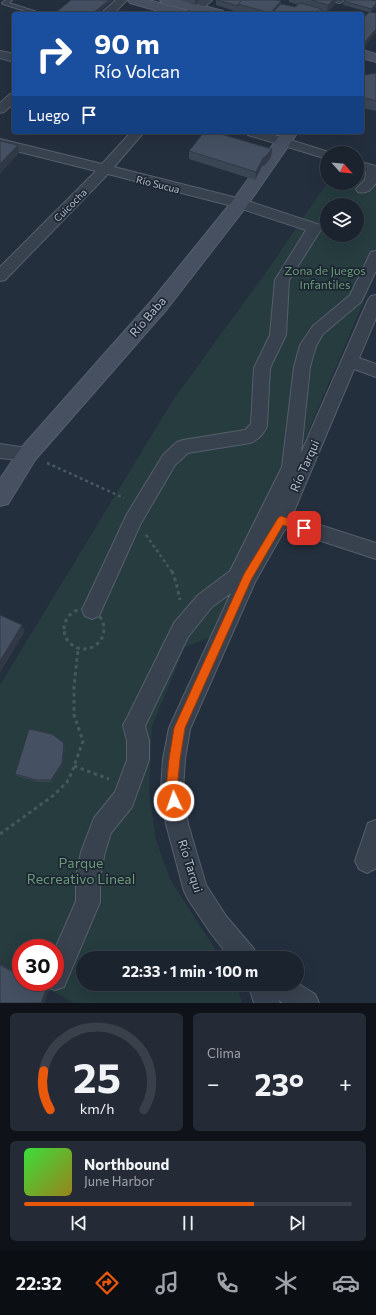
<!DOCTYPE html>
<html lang="es">
<head>
<meta charset="utf-8">
<style>
	:root { --surface:#1b232e; --page:#242b36; --text:#f1f3f6; --muted:#a0a4aa; --line:#39404a; --accent:#ea580c }
	body { margin:0; font-family:Commissioner,sans-serif; background:var(--page); color:var(--text); height:100vh; display:flex; flex-direction:column; font-size:15px; white-space:nowrap }
	* { box-sizing:border-box; margin:0 }
	p { font-size:13px; color:var(--muted) }
	.icon { flex:none; width:22px; height:22px; fill:none; stroke:currentColor; stroke-width:2; stroke-linecap:round; stroke-linejoin:round }
	.map { position:relative; height:1003px; overflow:hidden }
	.side { display:flex; flex-direction:column; gap:10px; padding:10px; background:#0f1319; flex:1 }
	.side>* { flex:none }
	.banner { position:absolute; left:12px; top:12px; width:352px; height:122px; border-radius:4px; box-shadow:0 4px 16px #0002,0 0 0 1px var(--line); background:#1a4fa0; color:#fff; overflow:hidden }
	.needle { width:26px; rotate:117deg }
	.buttons { position:absolute; left:320px; top:146px; display:grid; gap:8px }
	.buttons a { display:grid; place-items:center; width:44px; height:44px; border-radius:50%; background:var(--surface); box-shadow:0 4px 16px #0002,0 0 0 1px var(--line); font-size:20px }
	.speed { position:absolute; left:12px; top:939px; display:flex; gap:8px; font-size:20px; font-weight:700; text-align:center }
	.speed>* { display:grid; place-content:center; width:52px; height:52px; border-radius:50%; background:var(--surface); box-shadow:0 4px 16px #0002,0 0 0 1px var(--line); line-height:1 }
	.speed .limit { border:6px solid #d22; background:#fff; color:#111 }
	.pin { position:absolute; display:grid; place-items:center; width:34px; height:34px; color:#fff; margin:-17px; border-radius:8px; box-shadow:0 2px 6px #0006 }
	.me { position:absolute; width:44px; margin:-22px; rotate:357deg; stroke-linejoin:round; filter:drop-shadow(0 0 3px #0008) }
	.turn { display:flex; align-items:center; gap:14px; height:84px; padding:0 16px; font-size:18px }
	.turn .icon { width:52px; height:52px; stroke-width:2.5 }
	.turn b { display:block; font-size:28px; line-height:34px }
	.then { display:flex; align-items:center; height:38px; padding:0 16px; background:#0003; gap:8px; font-size:15px }
	.big { font-size:30px; font-weight:700; line-height:1.1 }
	.side .card { flex:1; display:flex; flex-direction:column; justify-content:center; gap:6px; min-width:0; padding:0 14px; border-radius:6px; background:var(--page) }
	.side .dial { align-items:center; gap:0 }
	.dial svg { height:104px; overflow:visible; fill:none; stroke:var(--line); stroke-width:7; stroke-linecap:round; text-anchor:middle }
	.dial text { fill:var(--text); stroke:none }
	.song { display:flex; align-items:center; gap:12px }
	.cover { width:48px; height:48px; border-radius:6px; background:linear-gradient(135deg,hsl(120 70% 55%),hsl(50 70% 35%)) }
	.played { height:4px; border-radius:2px; background:linear-gradient(90deg,var(--accent) 70%,var(--line) 70%) }
	.keys { display:flex; justify-content:space-around; direction:ltr }
	.heat { display:flex; justify-content:space-between; align-items:center; font-size:22px; direction:ltr }
	.side .tiles { flex:1; display:grid; gap:10px; grid-template-columns:1fr 1fr }
	.card:last-child { grid-column:span 2 }
	.trip { position:absolute; left:76px; top:951px; width:228px; height:40px; border-radius:20px; background:var(--surface); box-shadow:0 4px 16px #0002,0 0 0 1px var(--line); font-weight:700; line-height:40px; text-align:center }
	.menu { display:flex; height:64px; justify-content:space-around; align-items:center; background:#0b0e12; color:var(--muted) }
	.menu .icon { width:28px; height:28px }
	.menu .current { color:var(--accent) }
	.menu b { font-size:18px; color:var(--text) }
	.map>svg:first-child { display:block }
	.green { fill:#263c3f; fill-rule:evenodd }
	.lines { fill:none; stroke-linecap:round; stroke-linejoin:round }
	.lane-casing { stroke:#565f6c; stroke-width:2 }
	.street-casing { stroke:#565f6c; stroke-width:2 }
	.secondary-casing { stroke:#565f6c; stroke-width:2 }
	.path-far1 { stroke:#44595c; stroke-width:2.5; stroke-dasharray:3 3; stroke-linecap:butt }
	.path { stroke:#44595c; stroke-width:3; stroke-dasharray:3.5 3.5; stroke-linecap:butt }
	.lane { fill:#38414e; fill-rule:evenodd }
	.street { fill:#38414e; fill-rule:evenodd }
	.secondary { fill:#465061; fill-rule:evenodd }
	.wall { fill:#3b4654 }
	.shaded-wall { fill:#303945 }
	.building { fill:#455162; stroke:#303945 }
	.route { fill:#ea580c; stroke:#983908 }
	.labels { text-anchor:middle; stroke-width:3.5; stroke-linejoin:round; paint-order:stroke }
	.far-street-label { font-size:10px; fill:#b4bcc9; stroke:#1d2633 }
	.park-label { font-size:12px; fill:#6b9a76; stroke:#1d2633 }
	.street-label { font-size:12px; fill:#b4bcc9; stroke:#1d2633 }
	.near-park-label { font-size:14px; fill:#6b9a76; stroke:#1d2633 }
</style>
</head>
<body>
<div class="map">
<svg width="376" height="1003" viewBox="0 0 376 1003">
	<rect width="100%" height="100%" fill="#242f3e"/>
	<path class="green" d="M357,176L376,182V273L301,448L216,635L185,647L152,726L149,791L156,840L171,881L221,958H83V984H237L242,1003H74L36,982H55V948H21V974L0,962V685L173,400L267,271L327,183H357ZM327,205H357V235H327Z"/>
	<g class="lines">
		<g class="lane-casing">
			<path id="lane" d="M6,0H12L9,3L40,13L35,14L3,4L2,3Z"/>
		</g>
		<g class="street-casing">
			<path id="street" d="M116,0H127L113,14H100Z
				M200,0H212L196,14H183Z
				M334,0H345L340,3L335,2Z
				M0,51L14,54V62L0,58Z
				M14,93V103L4,112L0,113V103L10,94Z
				M131,132H144L114,167L245,200L320,225L322,228L289,280L286,335L270,368L267,426C264,434 258,440 250,443L188,453L175,465L140,525L99,616L92,619L85,616L82,610L127,514L163,455L177,442L183,440L245,430L251,424L254,368L270,335L275,280L306,230L236,207L108,174L5,280L0,281V267L96,171L0,147V139L102,164Z
				M246,132H265L332,153H327V159L248,135Z
				M357,161L376,166V183C371,190 367,194 358,192L356,189L365,180L366,172L357,169Z
				M376,251V271L361,302L323,334L316,346L310,367L301,453L368,300L371,296L376,295V318L359,358L376,364V377L354,369L292,516L376,543V559L285,529L255,582L190,729L185,759L183,789L188,824L206,885L226,916L254,949L257,958H230L210,932L188,899L184,891L166,824L161,789L163,759L169,728L231,593L212,607L188,637L145,726L149,741V760L132,807L111,833L105,852L100,877V902L64,987L55,990L46,987L44,982H55V949L76,901V877L81,852L94,818L115,792L127,760V741L123,725L127,718L174,623L198,595L230,571L282,467L294,367L300,345L313,326L350,295L369,256L371,252Z
				M0,444L34,449L37,454L34,459L28,461L0,458Z
				M376,820V867L375,869L367,873L359,869L355,861L368,823Z
				M297,983L315,994L319,1003H283L278,1000L280,1003H254L248,984Z"/>
		</g>
		<g class="secondary-casing">
			<path id="secondary" d="M128,0H149L185,10L187,13L169,14L130,3Z
				M160,0H182L223,11L225,14H203L162,3Z
				M362,50L376,54V62L362,58Z
				M282,132H298L246,207L167,309L35,460L8,504L0,506V479L21,448L153,299L234,199Z"/>
		</g>
		<path class="path-far1" d="M47,463L124,498
			M146,535L172,572"/>
		<path class="path" d="M172,571L176,582L180,600
			M64 629a20 20 0 1 1 40 0a20 20 0 1 1-40 0Z
			M74,766L109,779
			M0,834L54,795L67,782L72,772L83,741L74,715V687L78,649"/>
		<use href="#lane" class="lane"/>
		<use href="#street" class="street"/>
		<use href="#secondary" class="secondary"/>
	</g>
	<path class="wall" d="M180,0H200L195,5Z
		M216,0H276L281,1V4L295,7L298,5L289,2V0H336L335,4L327,13L321,12L329,14H244L216,5Z
		M345,0H376V7L371,12L364,48H362V20L369,12L343,5L344,1Z
		M376,73V111L362,108V76Z
		M327,132H338L336,135Z
		M272,149L271,157L265,165L262,166L255,180L189,159V151Z
		M65,746L63,765L52,782H38L17,776L15,774Z"/>
	<path class="shaded-wall" d="M109,0H113L96,14H92Z
		M195,0H200L195,5Z
		M333,0H336L335,4L327,13L328,5Z
		M281,1L280,10L276,14H270V13Z
		M376,4V7L371,13V9Z
		M376,29V33L364,48L365,42Z
		M18,145L19,153L0,174V164Z
		M272,149L271,157L265,165L262,166L255,180L256,172L263,158Z
		M22,625L25,631L0,673V661Z
		M64,743L65,746L63,765L52,782L51,780Z
		M0,962L21,974V976L0,965Z
		M31,982H36L50,990L44,1003H41Z"/>
	<path class="building" d="M71,0H109L92,14H54Z
		M217,0H242L238,4V6Z
		M242,0H276L281,1L270,13L238,4Z
		M311,0H333L328,5Z
		M345,0H372L376,1V4L371,9L344,1Z
		M300,3L322,9L319,12L317,11L314,14H271L281,4L295,7Z
		M317,11L329,14H314Z
		M369,12L376,13V29L365,42H362V20Z
		M376,73V101L362,97V76L364,75Z
		M204,132H214L272,149L266,156L263,158L256,172L189,151Z
		M0,141L18,145L0,164Z
		M0,615L22,625L0,661Z
		M29,729L52,734L64,743L62,763L51,780H36L15,774Z
		M0,965L21,976V982H31L46,990L41,1003H0Z"/>
	<path class="route" d="M281,516L307,525L308,528L307,531L304,532L283,525L251,580L185,728L180,759L177,789L179,801L177,805L174,806L170,805L166,789L169,759L174,728L244,574L278,518Z"/>
	<g class="labels">
		<g class="far-street-label">
			<text transform="translate(158 184) rotate(14)" y="4">Río Sucua</text>
			<text transform="translate(70 205) rotate(-45)" y="4">Cuicocha</text>
		</g>
		<g class="park-label">
			<text x="325" y="275">Zona de Juegos<tspan x="325" dy="14">Infantiles</tspan></text>
		</g>
		<g class="street-label">
			<text transform="translate(148 317) rotate(-49)" y="4">Río Baba</text>
			<text transform="translate(305 466) rotate(-66)" y="4">Río Tarqui</text>
			<text transform="translate(190 866) rotate(72)" y="4">Río Tarqui</text>
		</g>
		<g class="near-park-label">
			<text x="81" y="868">Parque<tspan x="81" dy="16">Recreativo Lineal</tspan></text>
		</g>
	</g>
</svg>
<div class="buttons">
<a><svg class="needle" viewBox="-14 -14 28 28"><path d="M0-13l5 13h-10z" fill="#e53935"/><path d="M0 13l5-13h-10z" fill="#a0a4aa"/></svg></a>
<a><svg class="icon" aria-label="layers" viewBox="0 0 24 24"><path d="M12 4l9 5-9 5-9-5zM3 14l9 5 9-5"/></svg></a>
</div>
<div class="speed"><div class="limit">30</div></div>
<div class="pin" style="left:304px;top:528px;background:#d93025"><svg class="icon" aria-label="arrive" viewBox="0 0 24 24"><path d="M6 21V4h12l-3 4 3 4H6"/></svg></div>
<svg class="me" style="left:174px;top:801px" viewBox="-20 -20 40 40"><circle r="17" fill="#ea580c" stroke="#fff" stroke-width="3"/><path d="M0-11L8 9 0 5-8 9z" fill="#fff"/></svg>
<div class="trip">22:33 · 1 min · 100 m</div>
<div class="banner">
<div class="turn"><svg class="icon" aria-label="right" viewBox="0 0 24 24"><path d="M7 20v-9h11M14 6l5 5-5 5"/></svg><div><b>90 m</b>Río Volcan</div></div>
<div class="then">Luego<svg class="icon" aria-label="arrive" viewBox="0 0 24 24"><path d="M6 21V4h12l-3 4 3 4H6"/></svg></div>
</div>
</div>
<section class="side">
<div class="tiles">
<div class="card dial"><svg viewBox="0 0 100 80">
<path d="M14 69A42 42 0 1 1 86 69"/>
<path d="M14 69A42 42 0 0 1 9 39" stroke="#ea580c"/>
<text x="50" y="56" font-size="32" font-weight="700">25</text>
<text x="50" y="72" font-size="11">km/h</text>
</svg></div>
<div class="card"><p>Clima</p>
<div class="heat"><a>−</a><b class="big">23°</b><a>+</a></div>
</div>
<div class="card">
<div class="song"><i class="cover"></i><div><b>Northbound</b><p>June Harbor</p></div></div>
<div class="played"></div>
<div class="keys"><svg class="icon" aria-label="previous" viewBox="0 0 24 24"><path d="M18 5L8 12l10 7zM5 5v14"/></svg><svg class="icon" aria-label="pause" viewBox="0 0 24 24"><path d="M8 5v14M16 5v14"/></svg><svg class="icon" aria-label="next" viewBox="0 0 24 24"><path d="M6 5l10 7-10 7zM19 5v14"/></svg></div>
</div>
</div>
</section>
<nav class="menu">
<b>22:32</b>
<svg class="icon current" aria-label="directions" viewBox="0 0 24 24"><path d="M12 3l9 9-9 9-9-9zM9 14v-3h6M13 9l2 2-2 2"/></svg>
<svg class="icon" aria-label="music" viewBox="0 0 24 24"><path d="M9 18V5l10-2v13"/><circle cx="6" cy="18" r="3"/><circle cx="16" cy="16" r="3"/></svg>
<svg class="icon" aria-label="phone" viewBox="0 0 24 24"><path d="M5 4h4l2 5-3 2q2 4 5 5l2-3 5 2v4C11 20 4 13 5 4z"/></svg>
<svg class="icon" aria-label="climate" viewBox="0 0 24 24"><path d="M12 3v18M4 7l16 10M4 17L20 7"/></svg>
<svg class="icon" aria-label="car" viewBox="0 0 24 24"><path d="M5 17H2v-5l4-1 3-4h7l3 4 3 1v5h-3M9 17h6M6 11h13"/><circle cx="7" cy="17" r="2"/><circle cx="17" cy="17" r="2"/></svg>
</nav>
</body>
</html>
